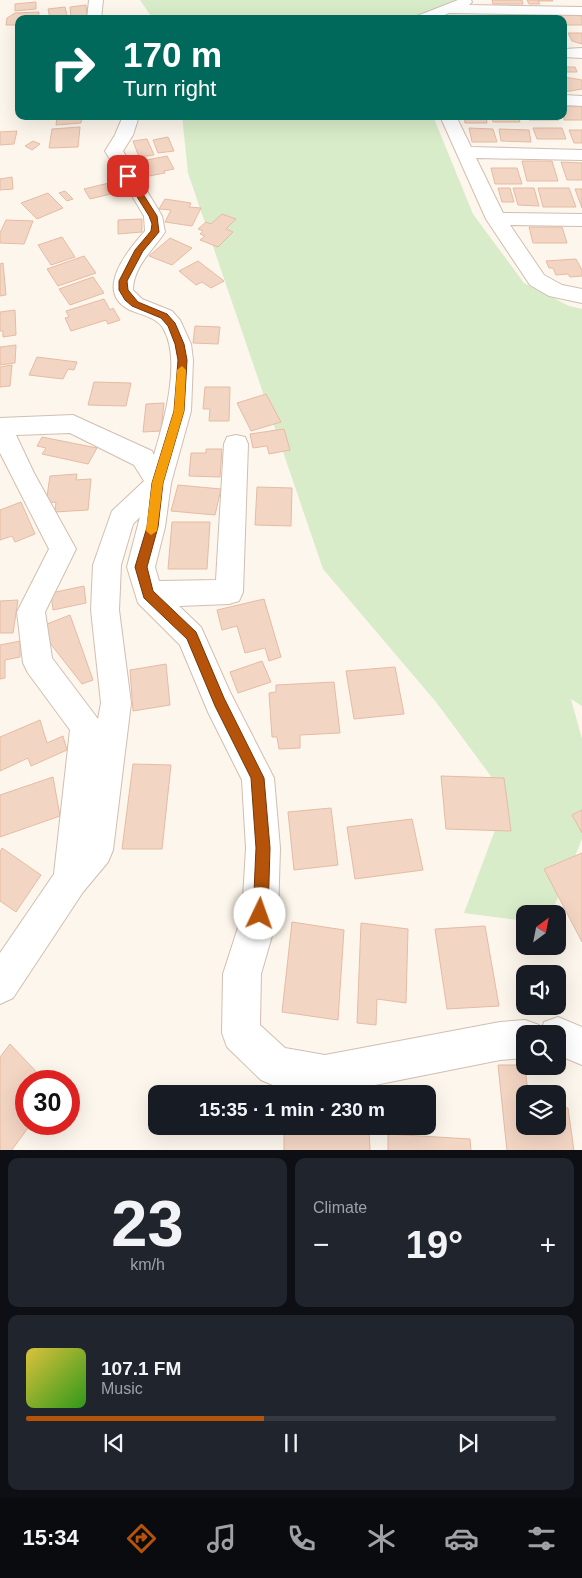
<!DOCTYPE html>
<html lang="en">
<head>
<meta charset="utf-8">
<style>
	:root { --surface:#171b24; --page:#20242c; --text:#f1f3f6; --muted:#9ea1a6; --line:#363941; --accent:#b45309 }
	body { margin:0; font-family:Arial,sans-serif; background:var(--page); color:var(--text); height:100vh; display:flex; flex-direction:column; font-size:19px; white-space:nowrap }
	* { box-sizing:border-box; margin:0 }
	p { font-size:16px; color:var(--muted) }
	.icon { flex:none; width:28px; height:28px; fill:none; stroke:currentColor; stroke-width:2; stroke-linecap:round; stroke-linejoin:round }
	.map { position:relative; height:1150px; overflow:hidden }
	.panel { display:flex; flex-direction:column; gap:8px; padding:8px; background:#0d0f14; flex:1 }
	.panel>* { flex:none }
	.banner { position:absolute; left:15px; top:15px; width:552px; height:105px; border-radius:10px; box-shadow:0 5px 20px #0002; background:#00695c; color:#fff; overflow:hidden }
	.needle { width:32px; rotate:32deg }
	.controls { position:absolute; left:516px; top:905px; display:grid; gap:10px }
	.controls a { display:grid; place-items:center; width:50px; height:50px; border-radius:10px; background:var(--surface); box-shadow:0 5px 20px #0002; font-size:25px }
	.speed { position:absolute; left:15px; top:1070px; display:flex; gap:10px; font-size:25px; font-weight:700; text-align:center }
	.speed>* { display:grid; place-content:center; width:65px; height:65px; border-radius:50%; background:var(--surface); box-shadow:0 5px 20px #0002; line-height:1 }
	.speed .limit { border:8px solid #d22; background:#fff; color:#111 }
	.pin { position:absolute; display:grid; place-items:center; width:42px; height:42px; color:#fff; margin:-21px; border-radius:10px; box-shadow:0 2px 8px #0006 }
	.me { position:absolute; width:55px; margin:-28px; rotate:3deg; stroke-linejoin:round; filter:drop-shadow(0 0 4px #0008) }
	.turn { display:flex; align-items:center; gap:18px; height:105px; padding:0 25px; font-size:22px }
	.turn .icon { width:65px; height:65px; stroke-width:2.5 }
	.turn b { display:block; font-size:35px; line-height:42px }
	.big { font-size:38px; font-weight:600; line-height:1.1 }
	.panel .tile { flex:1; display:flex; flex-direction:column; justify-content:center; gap:8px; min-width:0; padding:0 18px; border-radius:10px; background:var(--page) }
	.panel .dial { align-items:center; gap:0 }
	.dial b { font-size:65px; line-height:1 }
	.song { display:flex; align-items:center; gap:15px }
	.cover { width:60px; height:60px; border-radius:8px; background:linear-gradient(135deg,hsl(50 70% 55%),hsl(110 70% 35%)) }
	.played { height:5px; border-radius:2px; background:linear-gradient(90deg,var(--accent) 45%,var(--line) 45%) }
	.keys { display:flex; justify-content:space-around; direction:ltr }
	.heat { display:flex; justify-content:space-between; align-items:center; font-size:28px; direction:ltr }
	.panel .tiles { flex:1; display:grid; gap:8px; grid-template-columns:1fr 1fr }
	.tile:last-child { grid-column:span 2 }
	.trip { position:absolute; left:148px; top:1085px; width:288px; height:50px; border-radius:10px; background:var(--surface); box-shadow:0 5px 20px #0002; font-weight:600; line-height:50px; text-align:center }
	.tabs { display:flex; height:80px; justify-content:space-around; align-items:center; background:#090b0e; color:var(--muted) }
	.tabs .icon { width:35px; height:35px }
	.tabs .selected { color:var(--accent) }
	.tabs b { font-size:22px; color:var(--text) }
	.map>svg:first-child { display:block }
	.green { fill:#d8ecc9 }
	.building { fill:#f3d5c3; stroke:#e6bba3 }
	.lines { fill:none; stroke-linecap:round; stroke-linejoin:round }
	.minor-casing { stroke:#d1beb0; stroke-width:2 }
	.minor { fill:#fff; fill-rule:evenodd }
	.route { fill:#b45309; stroke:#753606 }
	.slow { fill:#f59e0b }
</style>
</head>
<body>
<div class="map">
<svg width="582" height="1151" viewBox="0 0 582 1151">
	<rect width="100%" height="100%" fill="#fdf6ec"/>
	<path class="green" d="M140,0H457L414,19H153Z
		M182,116H433L473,214L524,283L569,306L582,309V706L571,699L582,739V839L551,914H525V921L464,913L507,798L436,702L323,569L188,173Z"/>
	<path class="building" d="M492,0H522L523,4H493Z
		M527,0H552L553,1H538L540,4H529Z
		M36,2V9L15,11V4Z
		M86,5L87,17L71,18L70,7Z
		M65,7L68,19H50L48,9Z
		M39,12L38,19H19L16,25H6L7,18L15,13Z
		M561,14L582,16V25H566Z
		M523,17H553V19H524Z
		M568,33H582V44L572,41Z
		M564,67H575L577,72H564Z
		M564,77L582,80V89L564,92Z
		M564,106H582V120H564Z
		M57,116H82L81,123L56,125Z
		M464,116H486L487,123H465Z
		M491,116H518L520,122H493Z
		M528,116H558L559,120H529Z
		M80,127L78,147L49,148L52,129Z
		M469,128L493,129L497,142H472Z
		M533,128H562L566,139H537Z
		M499,129L529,130L531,142L501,141Z
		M569,130H582V143H574Z
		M17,131L14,144L0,145V132Z
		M168,137L174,151L158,153L153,140Z
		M147,139L154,155L139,157L133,141Z
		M33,141L40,144L32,150L25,146Z
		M167,156L174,169L164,171L165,173L144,177L137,162Z
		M522,161H552L558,181H527Z
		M561,162L582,163V180H567Z
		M491,168H517L522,184H495Z
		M12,177L13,189L0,190V179Z
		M117,181L123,191L90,199L84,189Z
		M498,188H510L514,202H502Z
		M513,188H534L539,206L518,205Z
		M538,188H569L576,207H543Z
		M575,189H582V208Z
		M65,191L73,199L67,201L59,193Z
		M48,193L63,208L37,219L21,203Z
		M165,199L191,203L189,207L201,208L192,226L165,222L171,210L159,209Z
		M222,214L236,219L226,229L233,232L218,247L200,240L205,236L200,234L203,231L198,229L206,222L211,224Z
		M142,219V232L118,234V220Z
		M6,220L33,221L24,244L0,243V233Z
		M529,227H562L567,243H533Z
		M62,237L75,257L51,265L38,245Z
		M170,238L192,248L172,265L149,256Z
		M84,256L96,273L58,286L47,269Z
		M576,259L582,270V276L570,277L568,274L556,275L553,268H549L546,261Z
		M198,261L224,281L211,288L202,282L196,285L179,271Z
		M3,263L6,295L0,296V264Z
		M93,277L104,293L70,305L59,289Z
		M104,299L110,310L113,308L120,320L108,324L106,320L71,331L65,318L69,317L66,311Z
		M15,310L16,335L3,337V331H0V312Z
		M195,326L220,327L218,344L193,343Z
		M16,345L15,363L0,365V347Z
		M37,357L77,362L74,370L68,369L63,379L29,375Z
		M12,365L10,386L0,387V367Z
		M94,382L131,383L126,406L88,405Z
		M205,387H230L229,421H209L210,409H203Z
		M266,394L281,422L251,431L237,403Z
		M164,403L161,431L143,432L146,404Z
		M284,429L290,450L269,454L267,446L253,448L250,434Z
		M42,437L97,448L88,464L42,454L46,448L37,446Z
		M206,449H222L220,477L189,476L191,453H206Z
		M77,474L76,480L91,479L88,510L55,512L56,502L46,503L50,476Z
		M178,485L221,489L215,515L171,511Z
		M257,487L292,488L291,526L255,525Z
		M21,502L35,534L15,542L12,536L0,540V510Z
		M172,522H210L207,569H168Z
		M84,586L86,603L53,610L51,593Z
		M264,599L281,657L269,661L265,648L245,653L237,626L222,630L217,610Z
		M18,600L13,633H0V601Z
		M70,615L93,680L82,684L46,638L42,626Z
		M20,641V657L5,660V678L0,679V645Z
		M262,661L271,682L238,693L230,672Z
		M166,664L170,705L133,711L130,670Z
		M395,667L404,714L354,719L346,671Z
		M334,682L340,733L300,735V748L279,749L277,737H272L269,693L276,692V685Z
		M40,720L47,743L63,736L67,750L31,766L28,758L0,771V737Z
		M133,764L171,765L162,849H122Z
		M441,776L504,778L511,831L446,829Z
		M53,777L60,816L0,837V795Z
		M331,808L338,865L294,870L288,812Z
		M582,810V833L572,815Z
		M412,819L423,870L355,879L347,827Z
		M2,848L41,875L16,912L0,901V852Z
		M582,853V942L544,869Z
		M292,922L344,930L338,1020L282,1012Z
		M361,923L408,929L406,1003L377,999L376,1025L357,1023Z
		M485,926L499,1006L447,1009L435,929Z
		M10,1044L45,1081H26V1124H31L11,1151H0V1057Z
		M498,1065H525L528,1094H525V1126H558V1107L568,1108L574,1151H507Z
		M284,1126H369L370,1151H284Z
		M388,1134L470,1139L471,1151H388Z"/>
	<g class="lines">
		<g class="minor-casing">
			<path id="minor" d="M89,0H103L101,19H87Z
				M458,0H471L472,2L469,5L582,7V15L449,13L435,19H415L417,16Z
				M582,48V58L564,57V49Z
				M564,95L582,96V106L564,105Z
				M123,116H139L133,135L123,151L162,216L165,232C153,250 133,267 133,290L142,299L172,311L180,320L191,344L193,360L191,411L171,483L165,527L155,567L159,581L216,580L224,444L227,437L236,435L245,437L248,444L243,592L239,601L229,604L179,606L201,627L230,692L274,778L280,848L278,915L261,974L260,1025L285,1048L325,1055L500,1022L525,1020L539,1025L541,1031L544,1022L558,1017L582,1027V1065L558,1055V1034H525V1058L500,1060L330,1094L275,1086L261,1080L227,1047L222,1033L223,974L242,915L246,848L242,780L208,712L180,645L138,603L127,567L140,517L133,524L121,565L119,610L131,703L113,850L108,862L83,892L13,998L0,1004V953L54,874L70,730L28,673L23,663L17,612L49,549L0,453V418L73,415L152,451L154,455C164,421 182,360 163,328C156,317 141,315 130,310C93,292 128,250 145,231L144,216L105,151L115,135ZM70,433L134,465L144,481L112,511L93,565L91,610L101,703L98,719L52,658L45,612L76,549L34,473L16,435Z
				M440,116H456L471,147L582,150V160L476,158L503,213L582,214V226L510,225L544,275L562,285L582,289V303L549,296L530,285L486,219Z"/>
		</g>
		<use href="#minor" class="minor"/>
	</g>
	<path class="route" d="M125,175H131L157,216L159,232L143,251L127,281L128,290L138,302L167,314L175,323L184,344L187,360L184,411L163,483L158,527L147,567L153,591L196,632L224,698L264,778L270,848L268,914L265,920L260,922L255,920L253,914L256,848L251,778L215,706L187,639L144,598L135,567L147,527L152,483L174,411L178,360L175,344L168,326L161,318L132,306L125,300L119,290V281L135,250L151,231L152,224L149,216L124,176Z"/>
	<path class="slow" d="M182,366L186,370L184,411L163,483L157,531L151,535L146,531L152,483L174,411L177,370Z"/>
</svg>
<div class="controls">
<a><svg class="needle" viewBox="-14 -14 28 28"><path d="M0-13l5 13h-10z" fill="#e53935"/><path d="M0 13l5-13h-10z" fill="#9ea1a6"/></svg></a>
<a><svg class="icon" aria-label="sound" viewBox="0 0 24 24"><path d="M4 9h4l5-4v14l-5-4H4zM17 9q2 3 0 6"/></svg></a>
<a><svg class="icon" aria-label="search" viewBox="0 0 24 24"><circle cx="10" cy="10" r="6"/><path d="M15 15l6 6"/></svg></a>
<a><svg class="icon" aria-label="layers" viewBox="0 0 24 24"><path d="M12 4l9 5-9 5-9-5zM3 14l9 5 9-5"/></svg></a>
</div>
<div class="speed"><div class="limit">30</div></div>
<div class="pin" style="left:128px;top:176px;background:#d93025"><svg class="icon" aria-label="arrive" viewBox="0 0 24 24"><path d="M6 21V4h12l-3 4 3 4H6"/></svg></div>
<svg class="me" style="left:260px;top:914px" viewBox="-20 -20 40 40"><circle r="19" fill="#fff"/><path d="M0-13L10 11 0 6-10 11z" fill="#b45309"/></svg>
<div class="trip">15:35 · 1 min · 230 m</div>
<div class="banner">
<div class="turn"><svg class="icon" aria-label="right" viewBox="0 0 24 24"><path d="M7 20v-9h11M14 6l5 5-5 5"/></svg><div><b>170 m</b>Turn right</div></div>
</div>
</div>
<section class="panel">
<div class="tiles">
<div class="tile dial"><b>23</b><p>km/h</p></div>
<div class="tile"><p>Climate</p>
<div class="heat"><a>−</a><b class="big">19°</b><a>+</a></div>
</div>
<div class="tile">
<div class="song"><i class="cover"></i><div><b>107.1 FM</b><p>Music</p></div></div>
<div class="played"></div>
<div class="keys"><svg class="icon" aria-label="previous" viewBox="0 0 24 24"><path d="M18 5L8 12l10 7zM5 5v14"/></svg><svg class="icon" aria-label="pause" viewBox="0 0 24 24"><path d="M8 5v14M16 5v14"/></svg><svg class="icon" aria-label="next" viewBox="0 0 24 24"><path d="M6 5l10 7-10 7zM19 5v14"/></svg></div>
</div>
</div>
</section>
<nav class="tabs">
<b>15:34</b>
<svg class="icon selected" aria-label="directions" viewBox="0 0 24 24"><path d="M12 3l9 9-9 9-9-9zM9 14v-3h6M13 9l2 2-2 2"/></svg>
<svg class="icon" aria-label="music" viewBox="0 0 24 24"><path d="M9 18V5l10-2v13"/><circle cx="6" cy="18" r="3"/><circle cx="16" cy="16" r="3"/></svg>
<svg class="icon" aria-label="phone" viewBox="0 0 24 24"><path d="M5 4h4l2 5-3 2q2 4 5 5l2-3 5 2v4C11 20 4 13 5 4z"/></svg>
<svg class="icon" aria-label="climate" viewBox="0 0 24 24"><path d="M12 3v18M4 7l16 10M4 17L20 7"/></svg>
<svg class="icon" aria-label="car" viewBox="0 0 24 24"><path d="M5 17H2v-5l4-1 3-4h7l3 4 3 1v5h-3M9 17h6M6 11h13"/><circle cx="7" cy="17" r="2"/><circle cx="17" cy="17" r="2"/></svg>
<svg class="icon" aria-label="filters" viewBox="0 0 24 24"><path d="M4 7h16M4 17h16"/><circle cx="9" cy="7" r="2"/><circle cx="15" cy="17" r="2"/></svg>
</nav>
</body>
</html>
